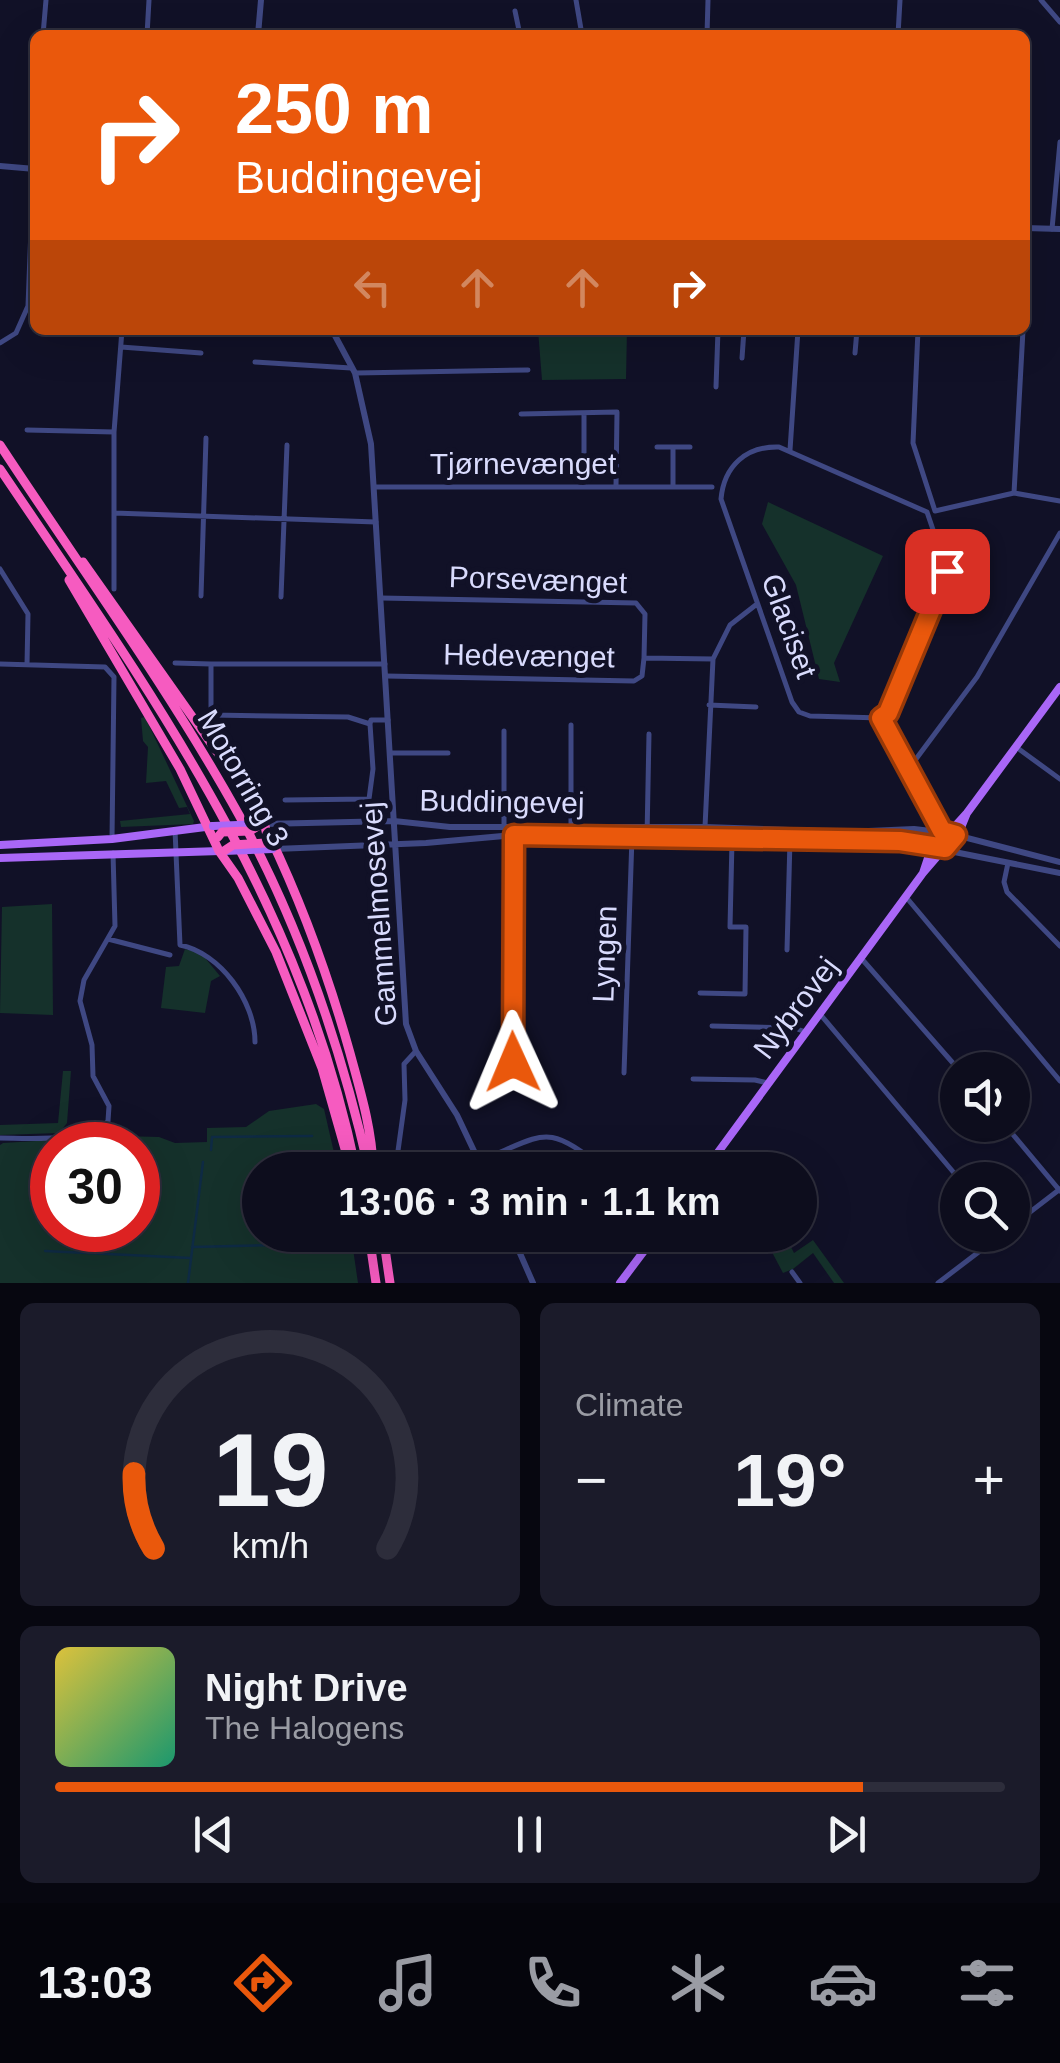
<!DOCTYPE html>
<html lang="en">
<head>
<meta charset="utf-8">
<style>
	:root { --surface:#0d0d1d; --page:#1b1b2a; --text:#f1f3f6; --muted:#9a9ca4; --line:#2d2d3b; --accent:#ea580c }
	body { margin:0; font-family:Arial,sans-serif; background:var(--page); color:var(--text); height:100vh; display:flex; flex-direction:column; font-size:38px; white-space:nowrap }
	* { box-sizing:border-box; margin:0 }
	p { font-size:32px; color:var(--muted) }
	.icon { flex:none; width:55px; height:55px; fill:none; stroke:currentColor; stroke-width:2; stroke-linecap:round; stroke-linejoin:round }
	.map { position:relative; height:1283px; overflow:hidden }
	.details { display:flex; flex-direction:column; gap:20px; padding:20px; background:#070710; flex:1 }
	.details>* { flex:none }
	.top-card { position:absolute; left:30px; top:30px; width:1000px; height:305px; border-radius:15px; box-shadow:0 10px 40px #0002,0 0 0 2px var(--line); background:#ea580c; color:#fff; overflow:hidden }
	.controls { position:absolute; left:940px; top:1052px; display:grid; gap:20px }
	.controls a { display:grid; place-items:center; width:90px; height:90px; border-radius:50%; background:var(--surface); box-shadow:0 10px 40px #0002,0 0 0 2px var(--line); font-size:50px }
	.speed { position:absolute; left:30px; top:1122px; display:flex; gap:20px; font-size:50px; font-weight:700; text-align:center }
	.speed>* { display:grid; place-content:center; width:130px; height:130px; border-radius:50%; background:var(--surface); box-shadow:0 10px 40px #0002,0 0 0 2px var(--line); line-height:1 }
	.speed .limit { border:15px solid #d22; background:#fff; color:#111 }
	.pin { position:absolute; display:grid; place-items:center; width:85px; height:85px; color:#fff; margin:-42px; border-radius:20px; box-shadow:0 5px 15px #0006 }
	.me { position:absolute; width:110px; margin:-55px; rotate:359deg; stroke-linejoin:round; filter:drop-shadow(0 0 8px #0008) }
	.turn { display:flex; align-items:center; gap:35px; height:210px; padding:0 40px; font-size:45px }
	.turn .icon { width:130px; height:130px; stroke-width:2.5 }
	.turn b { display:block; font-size:70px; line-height:85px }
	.lanes { display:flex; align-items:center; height:95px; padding:0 40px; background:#0003; justify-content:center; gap:50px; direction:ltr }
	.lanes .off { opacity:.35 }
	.big { font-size:75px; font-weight:700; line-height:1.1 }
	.details .card { flex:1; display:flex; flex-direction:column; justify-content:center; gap:15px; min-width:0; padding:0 35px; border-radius:15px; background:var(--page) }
	.details .dial { align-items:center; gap:0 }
	.dial svg { height:260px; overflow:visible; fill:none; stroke:var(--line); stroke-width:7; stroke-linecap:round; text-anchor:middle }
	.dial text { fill:var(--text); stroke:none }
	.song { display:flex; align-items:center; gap:30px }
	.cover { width:120px; height:120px; border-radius:15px; background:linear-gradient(135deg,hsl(50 70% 55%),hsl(160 70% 35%)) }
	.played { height:10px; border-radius:5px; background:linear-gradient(90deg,var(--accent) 85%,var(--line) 85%) }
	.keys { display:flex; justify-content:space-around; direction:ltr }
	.heat { display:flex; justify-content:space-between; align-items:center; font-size:55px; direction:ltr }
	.details .tiles { flex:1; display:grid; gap:20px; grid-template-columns:1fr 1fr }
	.card:last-child { grid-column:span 2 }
	.trip { position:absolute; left:242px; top:1152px; width:575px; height:100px; border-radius:50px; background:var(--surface); box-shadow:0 10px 40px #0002,0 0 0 2px var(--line); font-weight:700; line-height:100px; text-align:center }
	.menu { display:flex; height:160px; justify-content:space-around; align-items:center; background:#05050c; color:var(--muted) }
	.menu .icon { width:70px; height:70px }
	.menu .current { color:var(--accent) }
	.menu b { font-size:45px; color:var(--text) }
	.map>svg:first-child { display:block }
	.green { fill:#15312b; fill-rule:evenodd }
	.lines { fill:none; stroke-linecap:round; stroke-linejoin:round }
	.stream { stroke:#0e2a44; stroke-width:2.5 }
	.minor { stroke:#3f4883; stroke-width:5 }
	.tertiary { stroke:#3f4883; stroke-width:6 }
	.primary { stroke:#a967f7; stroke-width:8 }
	.motorway { stroke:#f65bc0; stroke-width:9 }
	.primary-bridge { stroke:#a967f7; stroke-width:8 }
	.motorway-bridge { stroke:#f65bc0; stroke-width:9 }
	.route-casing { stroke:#983908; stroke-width:25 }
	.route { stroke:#ea580c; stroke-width:18 }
	.labels { text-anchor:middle; stroke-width:10; stroke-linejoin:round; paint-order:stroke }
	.street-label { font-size:30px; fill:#d9dbfd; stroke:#111127 }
</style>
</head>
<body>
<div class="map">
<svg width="1060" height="1283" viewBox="0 0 1060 1283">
	<rect width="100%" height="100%" fill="#111127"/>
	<path class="green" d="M538,330H627L626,379L542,380Z
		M768,502L883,556L834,663L840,682L819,679L796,585L762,524Z
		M145,717L194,821L193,824L121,827L120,821L190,814L187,807L179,808L166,781L146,783L148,747L143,741L141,718Z
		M52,904L53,1015L0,1013L2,907Z
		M185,949L201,953L220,976L211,981L205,1013L161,1008L166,967L179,966Z
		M63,1071H71L67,1123L59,1133L0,1135V1125L58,1123Z
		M316,1104L324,1109L338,1170H260V1235H351L358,1283H0V1145L3,1143L119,1136L159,1137L175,1143L207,1142V1128L246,1127L269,1111ZM52,1145H138V1230H52Z
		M769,1235H785L794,1253L813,1240L844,1283H834L813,1253L793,1269L783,1273L773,1254Z"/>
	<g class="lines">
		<path class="stream" d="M211,1150L212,1137L312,1136
			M192,1247L279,1245
			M45,1251L191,1258
			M188,1283L203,1162"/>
		<path class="minor" d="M576,0L582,35
			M1041,0L1060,22
			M515,11L520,35
			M43,35L46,0
			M147,35L149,0
			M707,35L708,0
			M898,35L900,0
			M1052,229L1060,142
			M1025,284L1028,228
			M918,330L913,443L935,511
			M0,343L16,333L28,306L35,126
			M121,347L201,353
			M855,353L857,330
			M742,358L744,330
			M255,362L351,368
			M356,373L528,370
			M716,387L718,330
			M521,414L617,412L616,486
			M27,430L114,432
			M657,447H690
			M673,447V487
			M779,447L927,512L947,571L888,713L881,718L810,716L799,712L792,702L721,499C724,466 746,446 779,447Z
			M790,450L798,330
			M584,486V413
			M375,487H712
			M1014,493L1023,330
			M935,511L1014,493L1060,501
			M114,513L376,522
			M0,569L28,614L27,665
			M114,589V432L122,330
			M201,596L206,438
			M281,597L287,445
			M381,598L636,603L645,614L644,658
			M175,663L211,664
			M0,664L105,667L114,677L112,839
			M386,676L634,681L642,676L644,658L713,659
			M709,705L756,707
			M882,719L942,831
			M370,724L348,717L211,715V664H385
			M370,724L371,720H388
			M1016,747L1060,779
			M391,753H448
			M907,766L916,759L977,677L1060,533
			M285,800L369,799L373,769L370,724
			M504,824V731
			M705,827L713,659L730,625L757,604
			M175,830L180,945C220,953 255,1001 255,1042
			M571,835V725
			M647,837L649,734
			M1008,863L1004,882L1007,892L1060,946
			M906,897L1060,1081
			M108,939L170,955
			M787,950L790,840
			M861,958L959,1070
			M700,993L745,994L746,927H730L732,841
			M820,1014L960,1180
			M712,1026L794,1028L806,1032
			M624,1073L632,837
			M513,1077L514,835
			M693,1079L755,1080L768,1083
			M1005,1125L1060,1191
			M0,1138C26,1138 91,1143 108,1121L109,1106L93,1076L92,1045L80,1001L84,980L115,926L113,853
			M397,1158L405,1100L404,1064L416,1051
			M479,1161C549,1133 544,1122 606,1170
			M1012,1226L1060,1189
			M792,1272L800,1283
			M938,1283L1001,1235"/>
		<path class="tertiary" d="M258,35L261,0
			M0,166L35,169
			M1025,228L1060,229
			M332,330L355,373L371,444L406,1024L416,1051L457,1115L483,1170
			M263,824L394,821L450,827H705L845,832L914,829L948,833L1060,862
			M275,849L426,843L514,835L899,841L1060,873
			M512,1235L533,1283"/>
		<path class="primary" d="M0,845L112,839L213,826
			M0,858L220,851
			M923,873L929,855L967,813L1060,687
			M705,1170L923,873L960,830L967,813
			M620,1283L656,1235"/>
		<path class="motorway" d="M0,445C80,567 168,687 239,815C300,926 341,1047 369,1170
			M0,469C152,694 300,897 356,1170
			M83,562L263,817L268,840
			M69,580L180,769L219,851L238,878L276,952L322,1068L351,1170
			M269,835C303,906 329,978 350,1053C360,1090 372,1129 373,1167
			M369,1235L376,1283
			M383,1235L390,1283"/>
		<path class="primary-bridge" d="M213,826L261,824
			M224,851L272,849"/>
		<path class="motorway-bridge" d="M218,837L222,832L250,831L261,824
			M224,851L233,845L265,843L268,840"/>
	</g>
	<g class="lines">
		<g class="route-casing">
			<path id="route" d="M513,1062L514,835L900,841L945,848L956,835L942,831L881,718L888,713L947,571"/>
		</g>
		<use href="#route" class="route"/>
	</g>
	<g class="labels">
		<g class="street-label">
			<text x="523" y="474">Tjørnevænget</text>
			<text transform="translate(538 580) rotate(2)" y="10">Porsevænget</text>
			<text transform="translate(789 626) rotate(70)" y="10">Glaciset</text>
			<text transform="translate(529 656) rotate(1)" y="10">Hedevænget</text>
			<text transform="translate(243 778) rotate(60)" y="10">Motorring 3</text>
			<text transform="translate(502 802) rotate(1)" y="10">Buddingevej</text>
			<text transform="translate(379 914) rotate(-94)" y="10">Gammelmosevej</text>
			<text transform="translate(605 954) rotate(-88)" y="10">Lyngen</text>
			<text transform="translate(796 1008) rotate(-53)" y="10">Nybrovej</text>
		</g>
	</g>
</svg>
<div class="controls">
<a><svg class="icon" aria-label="sound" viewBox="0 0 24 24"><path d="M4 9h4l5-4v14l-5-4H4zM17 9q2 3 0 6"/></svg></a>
<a><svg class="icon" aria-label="search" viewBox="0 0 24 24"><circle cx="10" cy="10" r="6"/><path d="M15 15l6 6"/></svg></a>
</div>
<div class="speed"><div class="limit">30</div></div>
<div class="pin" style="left:947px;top:571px;background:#d93025"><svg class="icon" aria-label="arrive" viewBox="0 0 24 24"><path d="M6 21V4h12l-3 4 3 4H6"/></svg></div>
<svg class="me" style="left:513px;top:1062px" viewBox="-20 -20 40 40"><path d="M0-17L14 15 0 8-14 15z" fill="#ea580c" stroke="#fff" stroke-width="4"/></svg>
<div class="trip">13:06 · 3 min · 1.1 km</div>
<div class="top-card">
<div class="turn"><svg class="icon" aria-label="right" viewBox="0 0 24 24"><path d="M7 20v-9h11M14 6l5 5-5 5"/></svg><div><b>250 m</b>Buddingevej</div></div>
<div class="lanes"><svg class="icon off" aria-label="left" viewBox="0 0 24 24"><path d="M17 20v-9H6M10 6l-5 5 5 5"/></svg><svg class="icon off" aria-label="ahead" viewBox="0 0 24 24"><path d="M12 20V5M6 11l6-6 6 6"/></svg><svg class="icon off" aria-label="ahead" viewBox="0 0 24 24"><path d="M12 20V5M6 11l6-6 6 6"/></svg><svg class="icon" aria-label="right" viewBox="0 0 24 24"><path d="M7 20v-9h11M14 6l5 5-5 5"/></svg></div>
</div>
</div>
<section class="details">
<div class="tiles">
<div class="card dial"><svg viewBox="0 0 100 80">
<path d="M14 69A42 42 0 1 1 86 69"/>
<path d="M14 69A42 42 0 0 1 8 46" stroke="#ea580c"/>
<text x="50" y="56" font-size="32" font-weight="700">19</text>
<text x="50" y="72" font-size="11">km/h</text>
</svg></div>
<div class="card"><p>Climate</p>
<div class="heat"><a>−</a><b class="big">19°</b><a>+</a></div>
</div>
<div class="card">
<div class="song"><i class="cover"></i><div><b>Night Drive</b><p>The Halogens</p></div></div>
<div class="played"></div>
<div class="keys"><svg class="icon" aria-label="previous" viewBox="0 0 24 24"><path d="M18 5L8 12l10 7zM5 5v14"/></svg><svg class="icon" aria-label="pause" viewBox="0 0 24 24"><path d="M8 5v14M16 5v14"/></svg><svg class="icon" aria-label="next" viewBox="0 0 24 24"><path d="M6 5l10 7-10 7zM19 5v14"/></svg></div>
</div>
</div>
</section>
<nav class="menu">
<b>13:03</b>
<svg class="icon current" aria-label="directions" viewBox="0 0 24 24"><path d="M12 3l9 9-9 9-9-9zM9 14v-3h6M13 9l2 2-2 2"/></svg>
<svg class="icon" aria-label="music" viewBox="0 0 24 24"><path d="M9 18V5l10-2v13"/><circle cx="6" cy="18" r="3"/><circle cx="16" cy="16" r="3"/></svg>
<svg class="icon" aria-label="phone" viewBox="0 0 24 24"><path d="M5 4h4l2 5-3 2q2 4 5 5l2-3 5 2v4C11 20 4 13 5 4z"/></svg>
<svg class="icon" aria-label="climate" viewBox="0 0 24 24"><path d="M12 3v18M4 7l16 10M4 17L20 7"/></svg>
<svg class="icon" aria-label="car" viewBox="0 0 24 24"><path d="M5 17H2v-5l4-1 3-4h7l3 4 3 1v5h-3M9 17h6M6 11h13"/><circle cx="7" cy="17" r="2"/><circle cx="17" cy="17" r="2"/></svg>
<svg class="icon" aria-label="filters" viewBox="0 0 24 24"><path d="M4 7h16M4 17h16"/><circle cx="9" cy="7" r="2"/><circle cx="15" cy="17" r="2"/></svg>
</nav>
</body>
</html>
